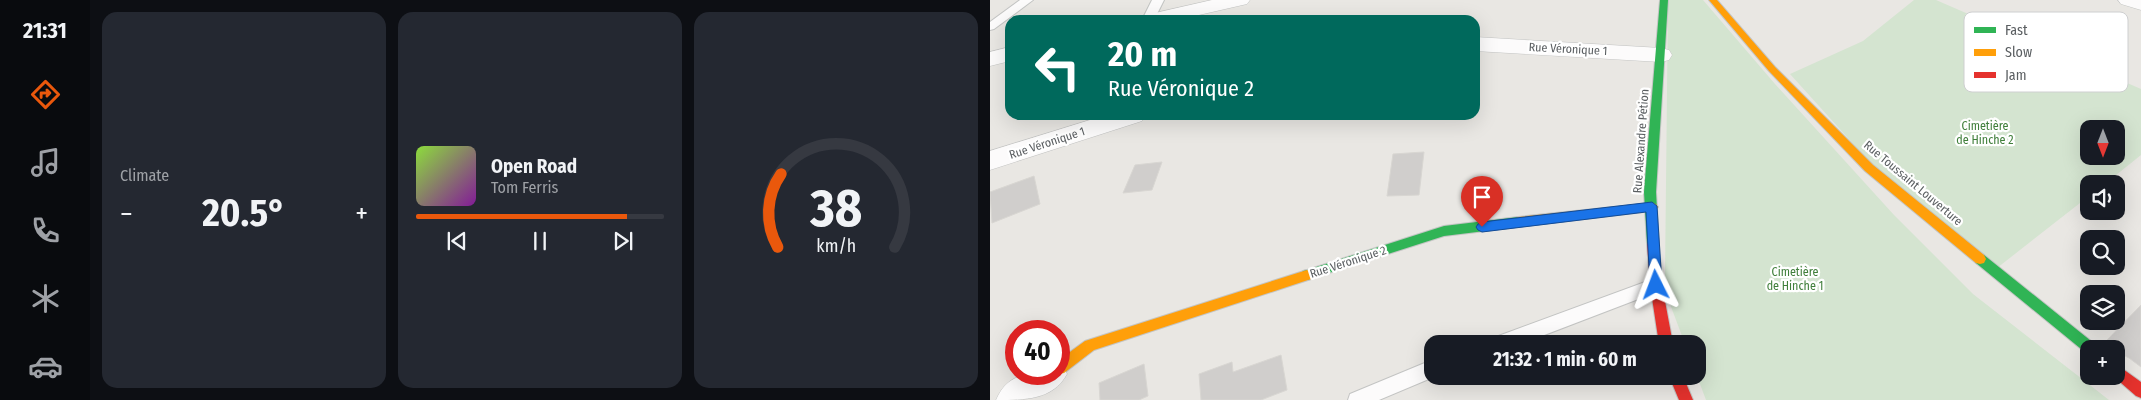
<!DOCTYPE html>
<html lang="en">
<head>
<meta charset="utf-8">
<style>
	:root { --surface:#171b24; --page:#242831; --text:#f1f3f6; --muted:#9ea1a6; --line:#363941; --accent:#ea580c }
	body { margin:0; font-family:"Fira Sans Condensed",sans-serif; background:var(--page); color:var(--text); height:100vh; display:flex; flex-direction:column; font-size:19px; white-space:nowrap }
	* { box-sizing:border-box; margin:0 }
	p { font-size:16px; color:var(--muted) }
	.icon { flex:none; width:28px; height:28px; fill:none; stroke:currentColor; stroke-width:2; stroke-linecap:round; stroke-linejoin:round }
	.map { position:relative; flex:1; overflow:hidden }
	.drawer { display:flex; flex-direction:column; gap:12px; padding:12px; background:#0d0f14; width:900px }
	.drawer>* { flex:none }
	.banner { position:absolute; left:15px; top:15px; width:475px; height:105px; border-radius:15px; box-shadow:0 5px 20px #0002; background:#00695c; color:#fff; overflow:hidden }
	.needle { width:32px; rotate:180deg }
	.fabs { position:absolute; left:1090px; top:120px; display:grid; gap:10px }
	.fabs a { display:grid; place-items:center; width:45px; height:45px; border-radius:10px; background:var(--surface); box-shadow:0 5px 20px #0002; font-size:25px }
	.speed { position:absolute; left:15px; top:320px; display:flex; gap:10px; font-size:25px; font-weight:700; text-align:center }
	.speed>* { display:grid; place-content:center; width:65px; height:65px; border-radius:50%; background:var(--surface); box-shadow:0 5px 20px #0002; line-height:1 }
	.speed .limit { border:8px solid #d22; background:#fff; color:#111 }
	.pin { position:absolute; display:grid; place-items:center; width:42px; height:42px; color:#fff; margin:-51px -21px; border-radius:50% 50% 50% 0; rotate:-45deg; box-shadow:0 0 5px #0007 }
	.pin .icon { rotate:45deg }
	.me { position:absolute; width:55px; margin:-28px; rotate:357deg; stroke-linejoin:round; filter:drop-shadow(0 0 4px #0008) }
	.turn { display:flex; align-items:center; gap:18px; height:105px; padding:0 20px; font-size:22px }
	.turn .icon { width:65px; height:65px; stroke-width:2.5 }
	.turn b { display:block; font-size:35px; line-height:42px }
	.big { font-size:38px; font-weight:700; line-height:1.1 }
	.drawer .widget { flex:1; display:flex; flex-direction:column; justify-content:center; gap:8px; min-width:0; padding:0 18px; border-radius:15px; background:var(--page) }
	.drawer .dial { align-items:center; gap:0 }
	.dial svg { height:130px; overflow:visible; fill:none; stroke:var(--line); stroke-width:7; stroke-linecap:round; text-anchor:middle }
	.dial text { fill:var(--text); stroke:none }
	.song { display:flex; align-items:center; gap:15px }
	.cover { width:60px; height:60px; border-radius:8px; background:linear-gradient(135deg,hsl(90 70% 55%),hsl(290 70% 35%)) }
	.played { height:5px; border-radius:2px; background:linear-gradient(90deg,var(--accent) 85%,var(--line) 85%) }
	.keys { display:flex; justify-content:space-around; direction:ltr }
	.heat { display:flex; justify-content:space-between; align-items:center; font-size:28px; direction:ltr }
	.drawer .tiles { flex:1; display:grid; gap:12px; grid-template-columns:repeat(3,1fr) }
	.trip { position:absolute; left:434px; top:335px; width:282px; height:50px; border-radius:15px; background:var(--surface); box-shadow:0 5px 20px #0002; font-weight:700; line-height:50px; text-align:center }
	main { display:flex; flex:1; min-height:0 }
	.menu { display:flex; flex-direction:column; width:90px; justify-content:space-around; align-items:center; background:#090b0e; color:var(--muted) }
	.menu .icon { width:35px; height:35px }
	.menu .current { color:var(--accent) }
	.menu b { font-size:22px; color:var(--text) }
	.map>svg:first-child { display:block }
	.green { fill:#d4e4d0; fill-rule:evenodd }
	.building { fill:#d0cecc; stroke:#d8d6d2 }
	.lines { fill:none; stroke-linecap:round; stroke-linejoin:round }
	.lane-casing { stroke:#c3c4c3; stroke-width:2 }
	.street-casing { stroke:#c3c4c3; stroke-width:1 }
	.fast-casing { stroke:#c4c5c4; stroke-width:2 }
	.slow-casing { stroke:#c4c5c4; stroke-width:2 }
	.jam-casing { stroke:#c4c5c4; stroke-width:2 }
	.lane { fill:#fcfbfb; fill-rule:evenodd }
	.street { fill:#fcfbfb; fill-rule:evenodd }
	.fast { fill:#30b455; fill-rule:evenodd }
	.slow { fill:#ff9f0a; fill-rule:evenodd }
	.jam { fill:#e5322d; fill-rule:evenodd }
	.route { fill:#1a73e8; stroke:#114b97 }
	.labels { text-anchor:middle; stroke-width:4.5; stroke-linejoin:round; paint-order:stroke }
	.street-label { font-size:12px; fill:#5a5e61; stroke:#fff }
	.park-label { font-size:12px; fill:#407f3b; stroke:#fff }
	.key { fill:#fff; stroke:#cecfd0; stroke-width:1 }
	.key-label { font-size:14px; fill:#5a5e61 }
</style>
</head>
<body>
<main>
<nav class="menu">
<b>21:31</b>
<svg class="icon current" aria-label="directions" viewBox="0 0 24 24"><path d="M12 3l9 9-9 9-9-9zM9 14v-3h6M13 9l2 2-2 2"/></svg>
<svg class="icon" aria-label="music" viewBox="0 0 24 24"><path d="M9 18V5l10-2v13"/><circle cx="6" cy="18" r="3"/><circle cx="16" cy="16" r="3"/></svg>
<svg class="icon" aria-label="phone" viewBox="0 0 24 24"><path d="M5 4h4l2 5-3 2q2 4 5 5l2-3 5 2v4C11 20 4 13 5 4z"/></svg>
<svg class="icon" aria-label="climate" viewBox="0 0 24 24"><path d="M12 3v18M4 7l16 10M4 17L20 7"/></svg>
<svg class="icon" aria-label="car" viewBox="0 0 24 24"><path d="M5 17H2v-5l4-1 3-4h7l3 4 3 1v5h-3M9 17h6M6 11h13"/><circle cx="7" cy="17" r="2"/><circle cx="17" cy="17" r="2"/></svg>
</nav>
<section class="drawer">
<div class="tiles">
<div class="widget"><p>Climate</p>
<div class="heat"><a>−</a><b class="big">20.5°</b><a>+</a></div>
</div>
<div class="widget">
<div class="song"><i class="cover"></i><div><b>Open Road</b><p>Tom Ferris</p></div></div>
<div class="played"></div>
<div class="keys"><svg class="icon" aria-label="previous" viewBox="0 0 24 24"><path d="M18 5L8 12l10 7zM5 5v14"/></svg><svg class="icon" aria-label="pause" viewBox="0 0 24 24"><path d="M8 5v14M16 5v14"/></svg><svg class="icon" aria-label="next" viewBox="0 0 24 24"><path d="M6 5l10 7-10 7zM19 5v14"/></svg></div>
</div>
<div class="widget dial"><svg viewBox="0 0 100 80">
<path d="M14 69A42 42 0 1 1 86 69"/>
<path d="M14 69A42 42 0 0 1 16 24" stroke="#ea580c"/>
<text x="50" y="56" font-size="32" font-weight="700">38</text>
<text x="50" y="72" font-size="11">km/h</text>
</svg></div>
</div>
</section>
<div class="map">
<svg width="1151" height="400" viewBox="0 0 1151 400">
	<rect width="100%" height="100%" fill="#e9e7e3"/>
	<path class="green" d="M678,0H713L785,84L904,215L983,294L1119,400H716L707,376L708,344H695L680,304L675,275Z
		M924,0H946L1151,89V155L1115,184H1099V196L1007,268L914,200L800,74L873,41ZM1099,129H1126V156H1099Z"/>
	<path class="building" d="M434,152L429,195L397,196L403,154Z
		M172,162L162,190L133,193L145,165Z
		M44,176L50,204L2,223L0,192Z
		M1151,305V367L1139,358L1129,353L1126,349L1118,345L1116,341Z
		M291,355L297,390L271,400H211L209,374L242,362L243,372Z
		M154,364L158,396L149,400H110L109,383Z"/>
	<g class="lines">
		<g class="lane-casing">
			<path id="lane" d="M30,0H43L4,29L0,30V22Z
				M162,0H174L164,20H152Z
				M666,278L672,280L674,285L672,290L531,344H500L503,338Z
				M442,360V376H446L389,400H358L360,394Z"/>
		</g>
		<g class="street-casing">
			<path id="street" d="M222,0H260L257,4L187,20H149L152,16Z
				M1128,0H1151V10L1131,4Z
				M485,37L671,48L679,50L682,55L679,60L671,62L485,51Z
				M20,47V61L0,66V52Z
				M116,115H155L152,121L0,170V151Z
				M69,361L72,363L77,374C63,400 35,400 6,400C19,370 41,374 69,374Z"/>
		</g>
		<g class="fast-casing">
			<path id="fast" d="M670,0H678L666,192L669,244L667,247L663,249L659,247L657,244L654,192Z
				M528,217L532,219L534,222L532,225L528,227L454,236L317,280L313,279L311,275L313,271L317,270L454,226Z
				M990,254L994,255L1106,345L1108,349H1099V354L1096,353L986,263L984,259L986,255Z"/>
		</g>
		<g class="slow-casing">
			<path id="slow" d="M719,0H727L785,67L883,165L994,255L996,259L994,263L990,264L986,263L875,171L779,71Z
				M662,203L666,204L668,207L666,210L662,211L528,227L524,225L522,222L524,219L528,217Z
				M317,270L321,271L323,275L321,279L104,350L74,373L69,374H67H69V360L95,341Z"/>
		</g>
		<g class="jam-casing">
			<path id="jam" d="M663,239L667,241L669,244L672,285L683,344H669L660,285L657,244L659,241Z
				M1126,364L1151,382V398L1146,396L1123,376H1126Z
				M679,376H693L703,400H689Z"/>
		</g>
		<use href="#lane" class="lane"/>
		<use href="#street" class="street"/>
		<use href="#fast" class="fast"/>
		<use href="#slow" class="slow"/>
		<use href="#jam" class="jam"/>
	</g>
	<path class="route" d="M662,202L667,206L672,285L670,289L666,290L661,289L660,285L656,212L492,232L488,230L486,227L488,224L492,222Z"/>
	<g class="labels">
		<g class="street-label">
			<text transform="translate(578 49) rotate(3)" y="4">Rue Véronique 1</text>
			<text transform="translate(651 141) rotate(-86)" y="4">Rue Alexandre Pétion</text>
			<text transform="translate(57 143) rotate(-18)" y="4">Rue Véronique 1</text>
			<text transform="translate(923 183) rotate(40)" y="4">Rue Toussaint Louverture</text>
			<text transform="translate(358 262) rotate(-18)" y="4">Rue Véronique 2</text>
		</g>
		<g class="park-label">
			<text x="995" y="130">Cimetière<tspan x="995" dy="14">de Hinche 2</tspan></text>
			<text x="805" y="276">Cimetière<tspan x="805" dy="14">de Hinche 1</tspan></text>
		</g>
	</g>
	<rect x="974" y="12" width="164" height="80" rx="8" class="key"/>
	<rect x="984" y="27" width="22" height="6" fill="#30b455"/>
	<rect x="984" y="49" width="22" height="7" fill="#ff9f0a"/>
	<rect x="984" y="72" width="22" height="6" fill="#e5322d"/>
	<g class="key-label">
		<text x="1015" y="35">Fast</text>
		<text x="1015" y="57">Slow</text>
		<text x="1015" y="80">Jam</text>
	</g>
</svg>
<div class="fabs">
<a><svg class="needle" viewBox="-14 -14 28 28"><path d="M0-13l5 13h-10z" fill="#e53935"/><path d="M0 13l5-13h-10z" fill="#9ea1a6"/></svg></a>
<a><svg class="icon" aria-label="sound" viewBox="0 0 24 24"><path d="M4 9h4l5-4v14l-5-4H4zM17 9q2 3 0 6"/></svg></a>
<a><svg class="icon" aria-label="search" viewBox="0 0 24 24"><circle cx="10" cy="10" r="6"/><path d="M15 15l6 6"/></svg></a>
<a><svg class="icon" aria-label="layers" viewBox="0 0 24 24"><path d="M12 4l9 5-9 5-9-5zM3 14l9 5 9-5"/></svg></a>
<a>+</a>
</div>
<div class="speed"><div class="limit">40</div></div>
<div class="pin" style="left:492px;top:227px;background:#d93025"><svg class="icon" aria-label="arrive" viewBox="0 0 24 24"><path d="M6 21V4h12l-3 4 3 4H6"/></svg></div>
<svg class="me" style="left:666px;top:285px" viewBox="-20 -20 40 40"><path d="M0-17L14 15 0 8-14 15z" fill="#1a73e8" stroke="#fff" stroke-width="4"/></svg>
<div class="trip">21:32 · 1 min · 60 m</div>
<div class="banner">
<div class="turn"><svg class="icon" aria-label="left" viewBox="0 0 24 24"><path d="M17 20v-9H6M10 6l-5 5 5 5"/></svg><div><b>20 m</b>Rue Véronique 2</div></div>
</div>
</div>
</main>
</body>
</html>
